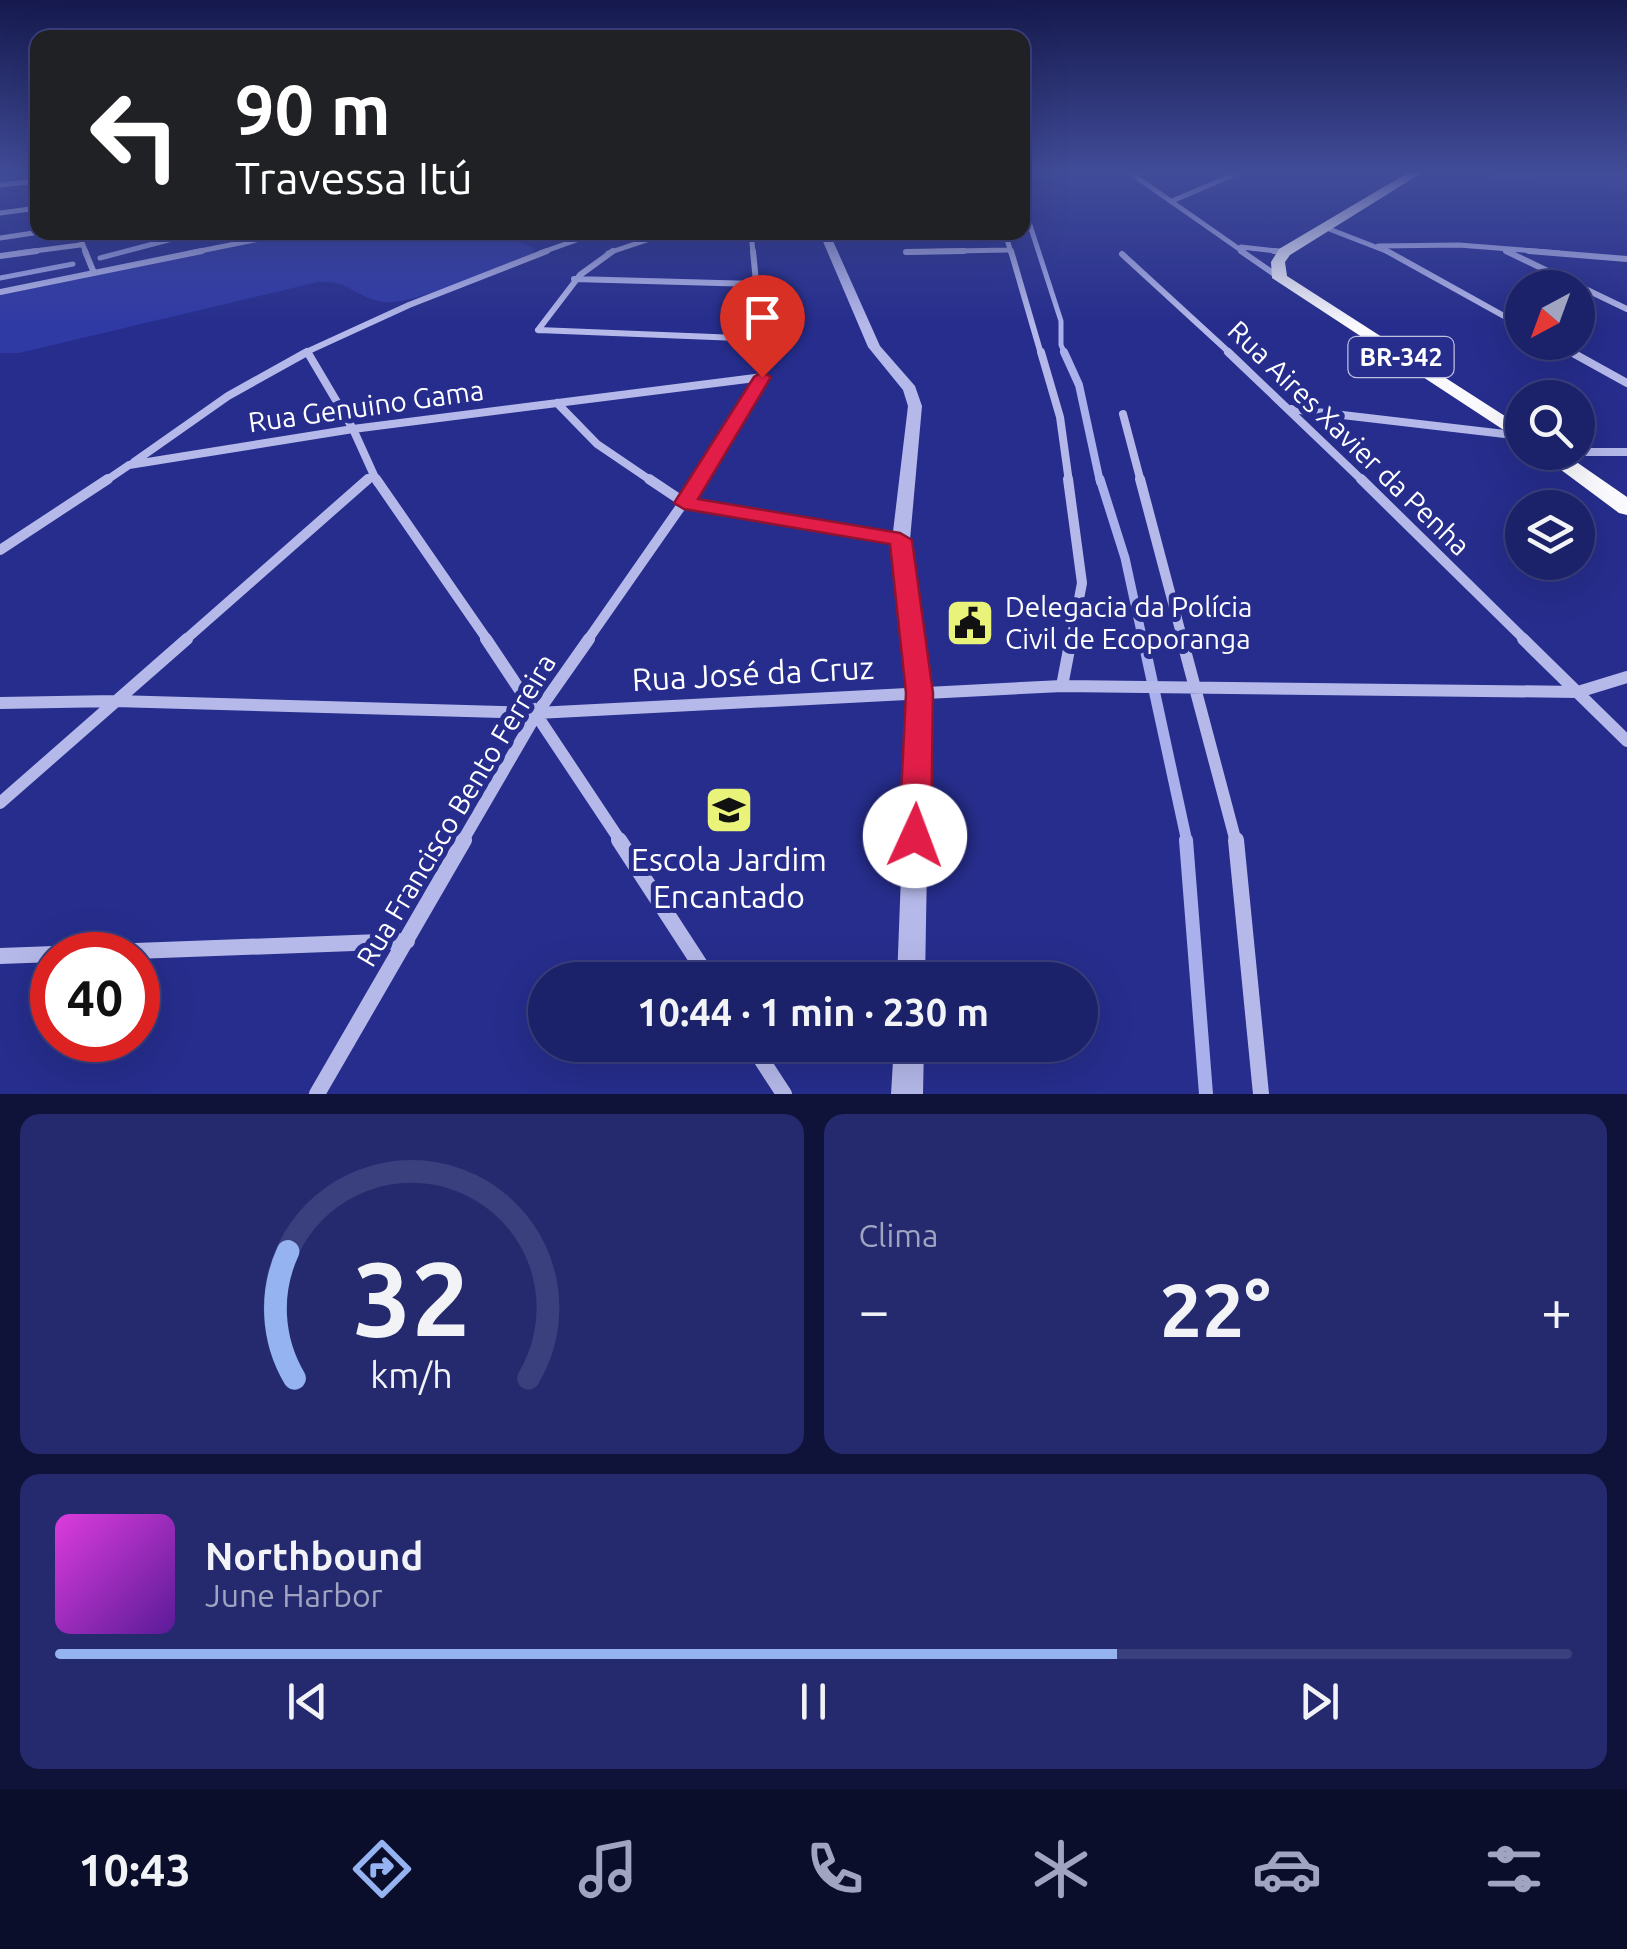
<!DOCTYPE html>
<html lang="pt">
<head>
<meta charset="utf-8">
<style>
	:root { --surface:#1c2269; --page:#252a6f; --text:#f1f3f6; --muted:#a0a4c0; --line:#3a3f7d; --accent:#95b2f1 }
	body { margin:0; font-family:Ubuntu,sans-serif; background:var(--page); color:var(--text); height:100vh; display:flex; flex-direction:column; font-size:38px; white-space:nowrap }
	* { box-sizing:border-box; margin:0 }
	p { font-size:32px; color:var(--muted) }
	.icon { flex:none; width:55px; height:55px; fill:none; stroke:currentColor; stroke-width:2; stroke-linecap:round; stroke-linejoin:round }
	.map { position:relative; height:1094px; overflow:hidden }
	.details { display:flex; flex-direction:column; gap:20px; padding:20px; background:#0f133a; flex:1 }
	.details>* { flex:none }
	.guide { position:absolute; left:30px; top:30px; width:1000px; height:210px; border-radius:20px; box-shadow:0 10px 40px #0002,0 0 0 2px var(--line); background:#202124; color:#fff; overflow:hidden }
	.needle { width:65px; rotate:221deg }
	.tools { position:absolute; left:1505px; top:270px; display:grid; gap:20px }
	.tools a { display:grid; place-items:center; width:90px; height:90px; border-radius:50%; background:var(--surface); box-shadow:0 10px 40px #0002,0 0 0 2px var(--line); font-size:50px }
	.speed { position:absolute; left:30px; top:932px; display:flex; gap:20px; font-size:50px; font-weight:700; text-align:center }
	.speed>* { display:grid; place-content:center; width:130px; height:130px; border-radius:50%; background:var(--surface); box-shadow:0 10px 40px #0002,0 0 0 2px var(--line); line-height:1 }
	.speed .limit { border:15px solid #d22; background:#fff; color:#111 }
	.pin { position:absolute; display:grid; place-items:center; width:85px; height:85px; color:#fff; margin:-102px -42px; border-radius:50% 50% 50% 0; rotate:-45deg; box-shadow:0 0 10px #0007 }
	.pin .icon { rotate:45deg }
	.me { position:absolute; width:110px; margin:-55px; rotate:2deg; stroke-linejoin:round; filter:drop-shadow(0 0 8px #0008) }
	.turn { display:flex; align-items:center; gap:35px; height:210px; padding:0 40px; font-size:45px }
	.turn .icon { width:130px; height:130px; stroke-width:2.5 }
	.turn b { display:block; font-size:70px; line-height:85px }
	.big { font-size:75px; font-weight:700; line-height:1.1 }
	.details .tile { flex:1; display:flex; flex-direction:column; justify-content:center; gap:15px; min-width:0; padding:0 35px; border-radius:20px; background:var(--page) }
	.details .dial { align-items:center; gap:0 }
	.dial svg { height:260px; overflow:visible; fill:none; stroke:var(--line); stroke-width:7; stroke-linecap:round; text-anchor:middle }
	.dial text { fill:var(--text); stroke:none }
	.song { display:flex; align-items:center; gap:30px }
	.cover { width:120px; height:120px; border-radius:15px; background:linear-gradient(135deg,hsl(300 70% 55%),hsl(270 70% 35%)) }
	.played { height:10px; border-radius:5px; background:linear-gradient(90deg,var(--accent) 70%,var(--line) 70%) }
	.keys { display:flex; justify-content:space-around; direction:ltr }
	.heat { display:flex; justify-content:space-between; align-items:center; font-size:55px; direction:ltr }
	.details .tiles { flex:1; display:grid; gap:20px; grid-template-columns:1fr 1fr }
	.tile:last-child { grid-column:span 2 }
	.trip { position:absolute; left:528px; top:962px; width:570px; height:100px; border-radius:50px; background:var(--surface); box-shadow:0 10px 40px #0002,0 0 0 2px var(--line); font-weight:700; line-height:100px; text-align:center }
	.tab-bar { display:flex; height:160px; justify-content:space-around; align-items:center; background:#0b0e2a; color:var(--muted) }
	.tab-bar .icon { width:70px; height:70px }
	.tab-bar .selected { color:var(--accent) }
	.tab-bar b { font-size:45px; color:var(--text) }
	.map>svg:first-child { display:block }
	.green { fill:#303aa4 }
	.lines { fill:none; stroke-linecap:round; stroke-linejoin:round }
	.stream-far4 { stroke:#a9b0eb; stroke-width:5 }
	.stream-far3 { stroke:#a9b0eb; stroke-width:8 }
	.stream-far2 { stroke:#a9b0eb; stroke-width:9 }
	.stream-far1 { stroke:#a9b0eb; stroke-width:11 }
	.stream { stroke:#a9b0eb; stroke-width:14 }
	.minor-far5 { stroke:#b5b9ea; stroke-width:5 }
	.minor-far4 { stroke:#b5b9ea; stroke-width:6 }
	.minor-far3 { stroke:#b5b9ea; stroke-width:8 }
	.minor-far2 { stroke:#b5b9ea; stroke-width:10 }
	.minor-far1 { stroke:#b5b9ea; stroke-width:12 }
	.minor { stroke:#b5b9ea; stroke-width:16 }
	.tertiary { fill:#b5b9ea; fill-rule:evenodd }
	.primary { fill:#f9f9fe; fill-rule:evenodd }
	.route { fill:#e11d48; stroke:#92132f; stroke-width:2.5 }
	.labels { text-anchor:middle; stroke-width:10; stroke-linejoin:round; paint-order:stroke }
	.shield { fill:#262d8c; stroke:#bec0dc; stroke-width:2.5 }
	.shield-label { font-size:25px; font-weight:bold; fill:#fff }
	.street-label { font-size:28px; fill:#fff; stroke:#262d8c }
	.poi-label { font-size:28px; fill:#fff; stroke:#262d8c; text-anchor:start }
	.near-street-label { font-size:32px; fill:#fff; stroke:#262d8c }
	.near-poi-label { font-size:32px; fill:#fff; stroke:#262d8c }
</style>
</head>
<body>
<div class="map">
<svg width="1627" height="1094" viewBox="0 0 1627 1094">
	<rect width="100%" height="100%" fill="#262d8c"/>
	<path class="green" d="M1496,172H1627V190L1487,180Z
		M508,236L535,249L533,253C501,265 413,306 384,302C358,299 349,280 318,282L19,353H0V294L272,238Z"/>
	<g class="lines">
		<path class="stream-far4" d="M1025,172L1027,216L1061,321V345L1065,354
			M100,258L199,232
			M0,278L73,264"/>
		<path class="stream-far3" d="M1064,352L1079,385L1100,482"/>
		<path class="stream-far2" d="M1100,479L1125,558L1143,641"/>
		<path class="stream-far1" d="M1143,639L1187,842"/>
		<path class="stream" d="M1186,840L1206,1094"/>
		<path class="minor-far5" d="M1129,172L1245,253
			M0,185L38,181
			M1172,201L1240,172
			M0,213L38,208
			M1324,227L1391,253
			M78,232L86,253
			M496,232L590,233
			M751,232L753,253
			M1005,232L1011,253
			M341,235L455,232
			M0,238L40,232
			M1378,246L1459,245L1559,253
			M1241,247L1284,252
			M1506,251L1511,253
			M906,252L1007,250
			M19,253L80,245
			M190,253L295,232
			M540,253L599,232
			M608,253L671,232"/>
		<path class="minor-far4" d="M85,251L94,273
			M753,251L763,354
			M1011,251L1041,354
			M1241,251L1280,278
			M1274,251L1284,252
			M1387,251L1522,326
			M1506,251L1627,309
			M1529,251L1627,259
			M906,252L964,251
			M1122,254L1231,354
			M0,256L37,251
			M574,279L755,284
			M0,292L202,251
			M538,330L763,339
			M538,330L580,275L613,251
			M1553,342L1575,354
			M302,354L409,305L547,251"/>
		<path class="minor-far3" d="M1041,352L1060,417L1069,482
			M1228,352L1364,482
			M1571,352L1627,383
			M308,353L353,429L377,482
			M557,403L597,444L653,482
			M1291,409L1522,436
			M1123,414L1141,482
			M1578,452H1627
			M134,462L228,396L307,352
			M104,482L129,465L353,429L763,377
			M366,482L373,475
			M698,482L763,377V352"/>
		<path class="minor-far2" d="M376,479L488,641
			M649,479L685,503L901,540
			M1068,479L1082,583L1071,641
			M1140,479L1183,641
			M1361,479L1526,641
			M0,550L108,479
			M184,641L368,479
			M587,641L700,479"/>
		<path class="minor-far1" d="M486,639L621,842
			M1182,639L1236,842
			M1523,639L1627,741
			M1062,686L1071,639
			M0,703L115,701L537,713L1062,686L1578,692L1627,677
			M0,803L187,639
			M462,842L537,713L589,639"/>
		<path class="minor" d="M619,840L710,980
			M1236,840L1261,1094
			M0,956L407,941
			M752,1045L784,1094
			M317,1094L464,840"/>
		<path class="tertiary" d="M819,232H829L880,346L915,386L922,406L910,540L930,693L925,980H897L908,693L892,540L908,406L903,390L868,347Z
			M894,1045H924L923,1094H891Z"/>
		<path class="primary" d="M1409,172H1423L1290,255L1285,262L1287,276L1522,427V442L1272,278L1271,262L1279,249Z
			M1537,452H1562L1627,497V515L1619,513Z"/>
	</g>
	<linearGradient id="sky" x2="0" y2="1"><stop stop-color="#15194d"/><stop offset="0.53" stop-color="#414c99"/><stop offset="1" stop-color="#414c99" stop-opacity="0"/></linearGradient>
	<rect width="1627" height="325" fill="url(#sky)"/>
	<path class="route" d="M762,372L771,377L698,499L900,533L912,540L933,693L931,836L926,846L915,850L904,846L899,836L906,693L890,544L684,509L674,503L754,377Z"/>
	<defs>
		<g id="civic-square" transform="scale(2.5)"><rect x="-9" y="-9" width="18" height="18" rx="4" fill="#e9f37a" stroke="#262d8c"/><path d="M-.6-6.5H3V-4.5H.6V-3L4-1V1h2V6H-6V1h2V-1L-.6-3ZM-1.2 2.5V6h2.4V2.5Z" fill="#111"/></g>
		<g id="school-square" transform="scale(2.5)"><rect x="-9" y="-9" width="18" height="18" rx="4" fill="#e9f37a" stroke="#262d8c"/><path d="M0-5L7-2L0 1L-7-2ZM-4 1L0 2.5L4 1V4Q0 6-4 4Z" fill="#111"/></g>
	</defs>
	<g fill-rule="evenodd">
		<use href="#civic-square" x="970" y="623"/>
		<use href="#school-square" x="729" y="810"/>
	</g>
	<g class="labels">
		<rect class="shield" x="1348.5" y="337" width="105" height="40" rx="8"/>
		<g class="shield-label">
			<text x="1401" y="366">BR-342</text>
		</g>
		<g class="street-label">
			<text transform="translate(366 406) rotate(-8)" y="10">Rua Genuino Gama</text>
			<text transform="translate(1349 438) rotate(44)" y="10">Rua Aires Xavier da Penha</text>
			<text transform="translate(456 810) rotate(-59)" y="10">Rua Francisco Bento Ferreira</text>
		</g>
		<g class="poi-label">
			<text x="1005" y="617">Delegacia da Polícia<tspan x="1005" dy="32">Civil de Ecoporanga</tspan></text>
		</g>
		<g class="near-street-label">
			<text transform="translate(753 674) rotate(-3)" y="11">Rua José da Cruz</text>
		</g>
		<g class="near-poi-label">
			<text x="729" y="871">Escola Jardim<tspan x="729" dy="37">Encantado</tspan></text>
		</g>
	</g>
</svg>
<div class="tools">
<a><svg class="needle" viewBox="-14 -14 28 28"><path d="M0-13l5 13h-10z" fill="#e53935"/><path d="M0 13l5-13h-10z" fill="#a0a4c0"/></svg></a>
<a><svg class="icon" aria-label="search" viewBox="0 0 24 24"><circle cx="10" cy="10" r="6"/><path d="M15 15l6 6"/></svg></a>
<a><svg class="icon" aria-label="layers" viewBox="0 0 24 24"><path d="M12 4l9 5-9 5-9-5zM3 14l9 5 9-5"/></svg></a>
</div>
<div class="speed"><div class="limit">40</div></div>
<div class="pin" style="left:762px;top:377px;background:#d93025"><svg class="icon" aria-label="arrive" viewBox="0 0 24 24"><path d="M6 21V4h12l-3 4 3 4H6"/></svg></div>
<svg class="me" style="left:915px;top:836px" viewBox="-20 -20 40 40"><circle r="19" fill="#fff"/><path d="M0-13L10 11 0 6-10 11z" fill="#e11d48"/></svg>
<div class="trip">10:44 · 1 min · 230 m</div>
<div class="guide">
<div class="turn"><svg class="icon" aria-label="left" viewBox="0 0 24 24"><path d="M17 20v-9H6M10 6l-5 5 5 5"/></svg><div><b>90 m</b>Travessa Itú</div></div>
</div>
</div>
<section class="details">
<div class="tiles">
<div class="tile dial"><svg viewBox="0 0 100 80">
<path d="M14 69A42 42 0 1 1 86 69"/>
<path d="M14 69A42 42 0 0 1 12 30" stroke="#95b2f1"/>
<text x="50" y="56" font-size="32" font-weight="700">32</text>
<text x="50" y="72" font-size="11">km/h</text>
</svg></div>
<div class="tile"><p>Clima</p>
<div class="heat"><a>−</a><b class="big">22°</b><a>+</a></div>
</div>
<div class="tile">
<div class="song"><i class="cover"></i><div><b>Northbound</b><p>June Harbor</p></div></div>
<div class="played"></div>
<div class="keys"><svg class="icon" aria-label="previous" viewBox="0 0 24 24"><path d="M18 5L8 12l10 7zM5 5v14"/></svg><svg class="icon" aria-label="pause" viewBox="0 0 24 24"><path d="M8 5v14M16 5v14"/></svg><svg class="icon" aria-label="next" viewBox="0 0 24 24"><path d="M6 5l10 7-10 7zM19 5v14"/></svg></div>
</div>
</div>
</section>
<nav class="tab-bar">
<b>10:43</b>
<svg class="icon selected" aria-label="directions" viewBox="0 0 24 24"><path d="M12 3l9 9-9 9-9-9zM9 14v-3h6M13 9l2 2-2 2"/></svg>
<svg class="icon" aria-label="music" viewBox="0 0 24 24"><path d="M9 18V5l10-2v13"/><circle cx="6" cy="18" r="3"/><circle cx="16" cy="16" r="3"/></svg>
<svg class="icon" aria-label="phone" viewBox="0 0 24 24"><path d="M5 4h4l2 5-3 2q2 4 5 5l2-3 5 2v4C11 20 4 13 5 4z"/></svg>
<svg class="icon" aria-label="climate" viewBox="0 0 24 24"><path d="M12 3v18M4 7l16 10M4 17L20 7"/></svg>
<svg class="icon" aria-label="car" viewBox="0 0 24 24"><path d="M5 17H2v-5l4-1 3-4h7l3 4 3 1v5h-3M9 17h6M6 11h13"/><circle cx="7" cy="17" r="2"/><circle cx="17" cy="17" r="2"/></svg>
<svg class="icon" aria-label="filters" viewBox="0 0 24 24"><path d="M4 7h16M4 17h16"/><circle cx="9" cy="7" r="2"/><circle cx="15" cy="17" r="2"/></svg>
</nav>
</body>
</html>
